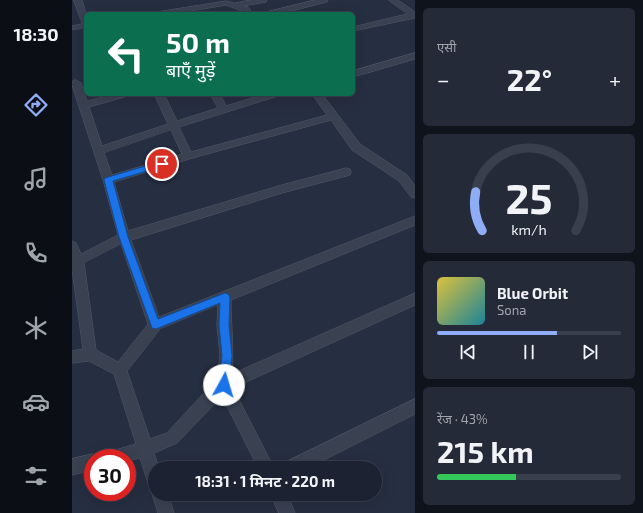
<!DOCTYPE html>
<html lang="hi">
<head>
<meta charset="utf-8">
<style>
	:root { --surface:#1c2231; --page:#252a39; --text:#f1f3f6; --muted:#a0a4ab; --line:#3a3f4d; --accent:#8facf7 }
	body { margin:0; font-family:"Exo 2","Noto Sans Devanagari",sans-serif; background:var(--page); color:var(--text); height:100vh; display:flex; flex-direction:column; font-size:15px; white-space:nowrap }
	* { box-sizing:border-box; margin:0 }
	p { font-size:13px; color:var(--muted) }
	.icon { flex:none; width:22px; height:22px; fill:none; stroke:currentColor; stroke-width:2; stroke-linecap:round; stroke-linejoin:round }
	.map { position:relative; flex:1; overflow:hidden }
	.sheet { display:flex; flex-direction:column; gap:8px; padding:8px; background:#0f131b; width:228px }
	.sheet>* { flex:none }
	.guide { position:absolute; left:12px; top:12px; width:271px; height:84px; border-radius:6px; box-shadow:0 4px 16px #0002,0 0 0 1px var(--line); background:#0b6e4f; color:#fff; overflow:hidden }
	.speed { position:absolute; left:12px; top:449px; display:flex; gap:8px; font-size:20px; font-weight:700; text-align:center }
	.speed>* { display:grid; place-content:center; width:52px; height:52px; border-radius:50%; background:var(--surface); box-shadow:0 4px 16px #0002,0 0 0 1px var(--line); line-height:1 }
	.speed .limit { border:6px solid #d22; background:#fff; color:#111 }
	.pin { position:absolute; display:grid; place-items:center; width:34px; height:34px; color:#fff; margin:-17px; border:2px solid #fff; border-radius:50%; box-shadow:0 1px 4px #0007 }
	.me { position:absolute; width:44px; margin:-22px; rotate:6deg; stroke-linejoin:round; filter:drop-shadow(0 0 3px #0008) }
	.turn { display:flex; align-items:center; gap:14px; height:84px; padding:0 16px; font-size:18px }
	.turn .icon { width:52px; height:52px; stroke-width:2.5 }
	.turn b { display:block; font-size:28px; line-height:34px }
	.big { font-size:30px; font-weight:700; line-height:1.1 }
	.sheet .card { flex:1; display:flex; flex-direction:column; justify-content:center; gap:6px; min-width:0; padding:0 14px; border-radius:6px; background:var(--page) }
	.sheet .dial { align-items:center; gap:0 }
	.dial svg { height:104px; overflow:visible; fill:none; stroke:var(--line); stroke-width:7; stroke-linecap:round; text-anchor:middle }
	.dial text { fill:var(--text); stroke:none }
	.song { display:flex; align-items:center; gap:12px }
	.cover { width:48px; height:48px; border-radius:6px; background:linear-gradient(135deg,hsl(50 70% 55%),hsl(190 70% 35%)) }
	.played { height:4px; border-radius:2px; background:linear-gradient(90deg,var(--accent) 65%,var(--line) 65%) }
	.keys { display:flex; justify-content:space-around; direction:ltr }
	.heat { display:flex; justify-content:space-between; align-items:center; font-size:22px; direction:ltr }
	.charge { height:6px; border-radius:3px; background:linear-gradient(90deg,#34c759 43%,var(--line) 0) }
	.trip { position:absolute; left:76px; top:461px; width:234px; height:40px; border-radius:20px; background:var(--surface); box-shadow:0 4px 16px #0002,0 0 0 1px var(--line); font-weight:700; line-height:40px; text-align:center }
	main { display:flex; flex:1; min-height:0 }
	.tab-bar { display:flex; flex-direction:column; width:72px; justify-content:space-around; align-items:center; background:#0b0e14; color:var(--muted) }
	.tab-bar .icon { width:28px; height:28px }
	.tab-bar .current { color:var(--accent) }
	.tab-bar b { font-size:18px; color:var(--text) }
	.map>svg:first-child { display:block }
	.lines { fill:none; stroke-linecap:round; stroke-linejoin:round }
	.minor-casing { stroke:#525968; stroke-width:1 }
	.minor { fill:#3a4151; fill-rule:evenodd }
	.route { fill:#1a73e8; stroke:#114b97 }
</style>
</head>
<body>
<main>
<nav class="tab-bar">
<b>18:30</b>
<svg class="icon current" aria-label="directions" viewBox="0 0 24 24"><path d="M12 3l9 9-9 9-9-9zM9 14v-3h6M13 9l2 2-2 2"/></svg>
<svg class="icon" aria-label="music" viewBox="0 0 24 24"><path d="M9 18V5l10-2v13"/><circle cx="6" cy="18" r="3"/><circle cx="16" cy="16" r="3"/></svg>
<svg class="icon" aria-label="phone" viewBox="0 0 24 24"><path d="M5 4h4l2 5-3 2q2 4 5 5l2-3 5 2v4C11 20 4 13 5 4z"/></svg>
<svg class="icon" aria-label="climate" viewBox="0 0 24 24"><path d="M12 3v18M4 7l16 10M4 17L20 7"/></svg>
<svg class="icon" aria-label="car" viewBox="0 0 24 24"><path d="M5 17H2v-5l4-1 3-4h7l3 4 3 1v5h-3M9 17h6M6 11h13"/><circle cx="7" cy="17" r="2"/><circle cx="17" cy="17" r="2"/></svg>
<svg class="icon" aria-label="filters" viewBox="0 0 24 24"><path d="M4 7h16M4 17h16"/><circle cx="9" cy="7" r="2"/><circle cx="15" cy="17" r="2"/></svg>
</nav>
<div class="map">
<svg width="343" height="513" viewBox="0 0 343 513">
	<rect width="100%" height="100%" fill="#262e41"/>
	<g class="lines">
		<g class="minor-casing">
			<path id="minor" d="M2,0H10L14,14V27L0,30V26L10,24Z
				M179,0H195L194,2L171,6L176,7L181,14H173L170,11L154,5L100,14H81L85,12L154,1L162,3Z
				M243,0H256L255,2L207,14H194L195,12Z
				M317,0H326L343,12V18L281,31V27L335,14Z
				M343,53V59L281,77V71Z
				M4,80L9,83L15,101L43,94H58L56,96L17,107L30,146L96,124L82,94H92L105,121L146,108L138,94H148L154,106L193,94H208L206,96L107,127L119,152L255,115L240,94H250L288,144L335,175L343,186V198L339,197L327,181L280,150L259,120L117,159L42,182L56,231L210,185L274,168L278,169L279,172L278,175L210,193L59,240L87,317L343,216V225L159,300C159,325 162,349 160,374L343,293V305L161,388L202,468H186L150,396L105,443L82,453L87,468H83V488L77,486L68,458L55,461V458H30L33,453L64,444L42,374L17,361L0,363V351L11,349L0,269V241L4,243L9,254L46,235L31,180L0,85L1,81ZM99,130L110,154L40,175L32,153ZM49,244L76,324L46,362L24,350L12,263ZM146,305L145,325L148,355L145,382L131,394L95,433L78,439L55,371L88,329Z
				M343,399V414L236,468H212L214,462Z
				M21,454L27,458H21V470L0,475V459Z
				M82,488L83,494H96L102,513H86L80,494Z
				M199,494H215L223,513H207Z"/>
		</g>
		<use href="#minor" class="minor"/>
	</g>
	<path class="route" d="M90,161L93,164L92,166L41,181L56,237L86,319L153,293L156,294L158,297L157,325L160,356L157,385L156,389L152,390L148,389L146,385L150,356L147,325L148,303L84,329L80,328L47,237L32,180L33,178Z"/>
</svg>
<div class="speed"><div class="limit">30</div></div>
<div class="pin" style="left:90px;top:164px;background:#d93025"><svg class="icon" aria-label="arrive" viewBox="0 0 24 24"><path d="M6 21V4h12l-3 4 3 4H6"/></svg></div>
<svg class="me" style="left:152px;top:385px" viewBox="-20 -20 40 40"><circle r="19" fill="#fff"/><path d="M0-13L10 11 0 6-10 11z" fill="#1a73e8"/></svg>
<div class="trip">18:31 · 1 मिनट · 220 m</div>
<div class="guide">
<div class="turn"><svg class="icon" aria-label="left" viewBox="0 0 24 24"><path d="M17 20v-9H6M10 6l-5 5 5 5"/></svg><div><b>50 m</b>बाएँ मुड़ें</div></div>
</div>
</div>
<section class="sheet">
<div class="card"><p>एसी</p>
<div class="heat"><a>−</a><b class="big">22°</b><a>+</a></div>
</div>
<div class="card dial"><svg viewBox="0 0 100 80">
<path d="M14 69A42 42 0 1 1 86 69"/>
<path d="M14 69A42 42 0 0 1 9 39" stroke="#8facf7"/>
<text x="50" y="56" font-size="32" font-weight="700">25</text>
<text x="50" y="72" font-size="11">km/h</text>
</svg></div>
<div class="card">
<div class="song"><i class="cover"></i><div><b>Blue Orbit</b><p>Sona</p></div></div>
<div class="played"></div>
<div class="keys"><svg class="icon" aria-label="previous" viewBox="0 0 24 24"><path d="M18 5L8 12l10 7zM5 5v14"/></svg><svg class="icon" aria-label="pause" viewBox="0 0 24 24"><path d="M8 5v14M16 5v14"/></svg><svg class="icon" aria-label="next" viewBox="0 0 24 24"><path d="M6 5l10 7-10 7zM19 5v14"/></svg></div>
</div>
<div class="card"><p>रेंज · 43%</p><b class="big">215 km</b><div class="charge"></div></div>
</section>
</main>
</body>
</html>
